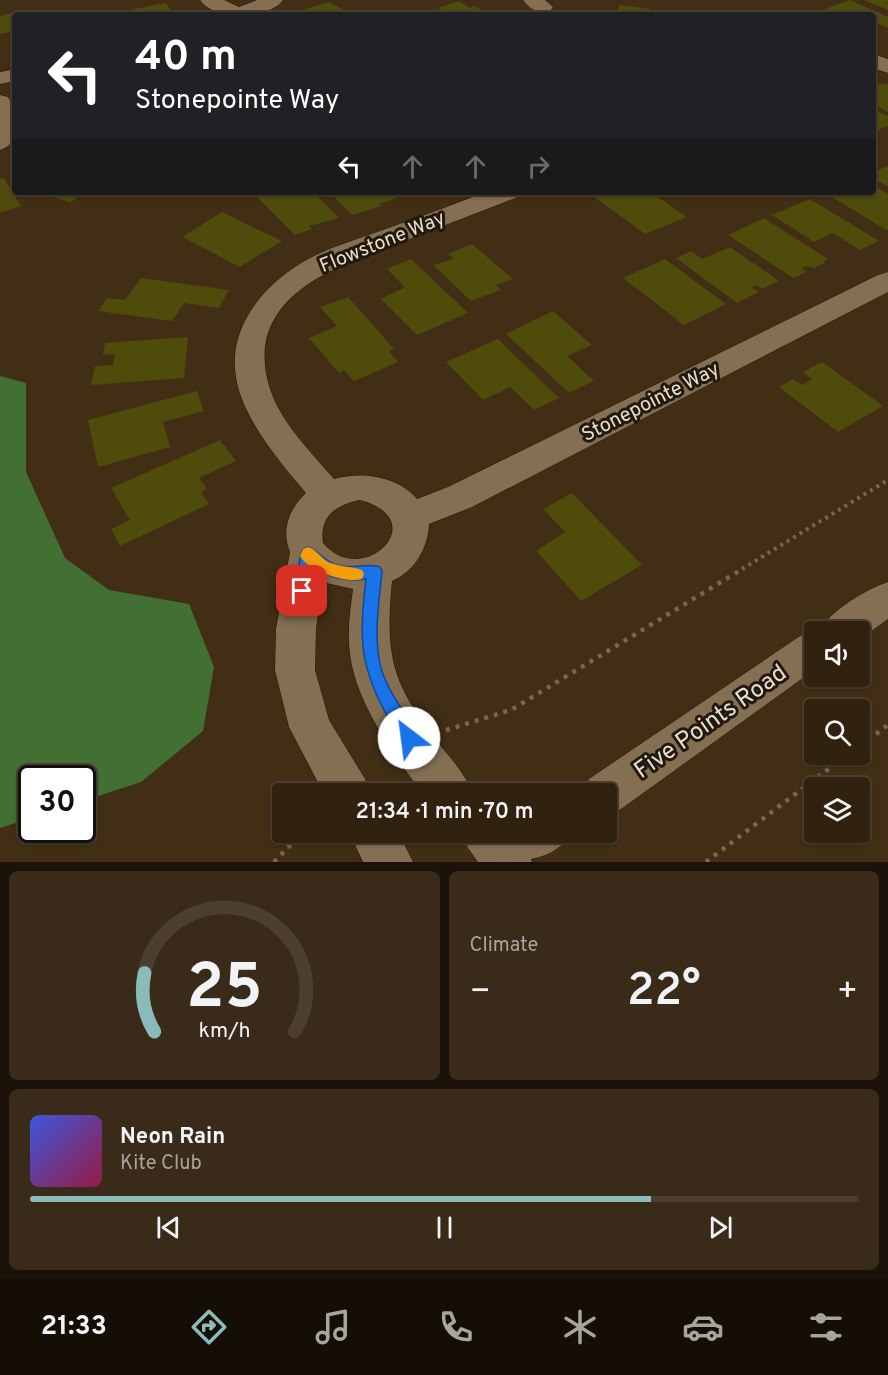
<!DOCTYPE html>
<html lang="en">
<head>
<meta charset="utf-8">
<style>
	:root { --surface:#312210; --page:#392a19; --text:#f1f3f6; --muted:#a8a49f; --line:#4c3f30; --accent:#8bbbb9 }
	body { margin:0; font-family:Overpass,sans-serif; background:var(--page); color:var(--text); height:100vh; display:flex; flex-direction:column; font-size:22px; white-space:nowrap }
	* { box-sizing:border-box; margin:0 }
	p { font-size:20px; color:var(--muted) }
	.icon { flex:none; width:33px; height:33px; fill:none; stroke:currentColor; stroke-width:2; stroke-linecap:round; stroke-linejoin:round }
	.map { position:relative; height:862px; overflow:hidden }
	.panel { display:flex; flex-direction:column; gap:9px; padding:9px; background:#1b1309; flex:1 }
	.panel>* { flex:none }
	.banner { position:absolute; left:12px; top:12px; width:864px; height:183px; border-radius:6px; box-shadow:0 2px 4px #0004,0 0 0 2px var(--line); background:#202124; color:#fff; overflow:hidden }
	.controls { position:absolute; left:804px; top:621px; display:grid; gap:12px }
	.controls a { display:grid; place-items:center; width:66px; height:66px; border-radius:6px; background:var(--surface); box-shadow:0 2px 4px #0004,0 0 0 2px var(--line); font-size:30px }
	.speed { position:absolute; left:18px; top:765px; display:flex; gap:12px; font-size:30px; font-weight:700; text-align:center }
	.speed>* { display:grid; place-content:center; width:78px; height:78px; border-radius:50%; background:var(--surface); box-shadow:0 2px 4px #0004,0 0 0 2px var(--line); line-height:1 }
	.speed .limit { border:3px solid #111; border-radius:9px; background:#fff; color:#111 }
	.pin { position:absolute; display:grid; place-items:center; width:51px; height:51px; color:#fff; margin:-26px; border-radius:12px; box-shadow:0 3px 9px #0006 }
	.me { position:absolute; width:66px; margin:-33px; rotate:330deg; stroke-linejoin:round; filter:drop-shadow(0 0 4px #0008) }
	.turn { display:flex; align-items:center; gap:21px; height:126px; padding:0 24px; font-size:27px }
	.turn .icon { width:78px; height:78px; stroke-width:2.5 }
	.turn b { display:block; font-size:42px; line-height:51px }
	.lanes { display:flex; align-items:center; height:57px; padding:0 24px; background:#0003; justify-content:center; gap:30px; direction:ltr }
	.lanes .off { opacity:.35 }
	.big { font-size:45px; font-weight:600; line-height:1.1 }
	.panel .tile { flex:1; display:flex; flex-direction:column; justify-content:center; gap:9px; min-width:0; padding:0 21px; border-radius:9px; background:var(--page) }
	.panel .dial { align-items:center; gap:0 }
	.dial svg { height:156px; overflow:visible; fill:none; stroke:var(--line); stroke-width:7; stroke-linecap:round; text-anchor:middle }
	.dial text { fill:var(--text); stroke:none }
	.song { display:flex; align-items:center; gap:18px }
	.cover { width:72px; height:72px; border-radius:9px; background:linear-gradient(135deg,hsl(230 70% 55%),hsl(340 70% 35%)) }
	.played { height:6px; border-radius:3px; background:linear-gradient(90deg,var(--accent) 75%,var(--line) 75%) }
	.keys { display:flex; justify-content:space-around; direction:ltr }
	.heat { display:flex; justify-content:space-between; align-items:center; font-size:33px; direction:ltr }
	.panel .tiles { flex:1; display:grid; gap:9px; grid-template-columns:1fr 1fr }
	.tile:last-child { grid-column:span 2 }
	.trip { position:absolute; left:272px; top:783px; width:345px; height:60px; border-radius:6px; background:var(--surface); box-shadow:0 2px 4px #0004,0 0 0 2px var(--line); font-weight:600; line-height:60px; text-align:center }
	.tab-bar { display:flex; height:96px; justify-content:space-around; align-items:center; background:#140e06; color:var(--muted) }
	.tab-bar .icon { width:42px; height:42px }
	.tab-bar .selected { color:var(--accent) }
	.tab-bar b { font-size:27px; color:var(--text) }
	.map>svg:first-child { display:block }
	.water { fill:#426f34 }
	.building { fill:#4f4b0a }
	.lines { fill:none; stroke-linecap:round; stroke-linejoin:round }
	.street-casing { stroke:#271600; stroke-width:1 }
	.secondary-casing { stroke:#271600; stroke-width:1 }
	.path-far1 { stroke:#776650; stroke-width:4; stroke-dasharray:3 4.5; stroke-linecap:butt }
	.path { stroke:#776650; stroke-width:4.5; stroke-dasharray:4 6; stroke-linecap:butt }
	.street { fill:#846f53; fill-rule:evenodd }
	.secondary { fill:#846f53; fill-rule:evenodd }
	.route { fill:#1a73e8; stroke:#114b97; stroke-width:1.5 }
	.slow { fill:#f59e0b }
	.labels { text-anchor:middle; stroke-width:6; stroke-linejoin:round; paint-order:stroke }
	.street-label { font-size:20px; fill:#e9ddce; stroke:#21190d }
	.near-street-label { font-size:24px; fill:#e9ddce; stroke:#21190d }
</style>
</head>
<body>
<div class="map">
<svg width="888" height="862" viewBox="0 0 888 862">
	<rect width="100%" height="100%" fill="#412e15"/>
	<path class="water" d="M0,376L26,383V472L65,558L109,590L189,604L214,667L203,731L141,782L83,801L82,778H32L31,818L0,828Z"/>
	<path class="building" d="M850,0L888,17V28L873,21V15H834L822,10Z
		M864,0H888V10Z
		M459,1L470,8L474,6L489,14L447,15L438,8Z
		M329,2L347,12L338,15H304L298,11Z
		M166,3L174,15H126L124,11Z
		M619,5L650,9L649,15H613V12H618Z
		M21,11L25,15H15V31L0,34V16Z
		M885,83L888,84V112L873,104V86Z
		M873,109L888,116V126L873,132Z
		M888,166V187L873,178V172Z
		M4,178L21,206L0,213V179Z
		M873,185L888,194V231L827,194L873,192Z
		M38,192H86L70,202Z
		M269,192H313L339,218L309,226L312,229L295,235L256,196Z
		M329,192H391L397,198L379,204L381,206L352,215Z
		M604,192H651L687,217L645,234L593,196Z
		M810,199L879,241L860,250L833,233L814,242L772,215Z
		M222,212L282,241L240,267L182,237Z
		M764,218L828,259L824,261L826,262L814,268L807,266L801,268L807,272L793,278L728,235Z
		M472,244L513,279L496,285L501,290L471,301L433,265L454,259L448,254Z
		M730,247L779,281L762,289L756,285L751,287L759,292L737,303L676,258L691,251L702,259Z
		M411,259L468,313L417,335L381,299L405,287L387,269Z
		M665,259L726,304L684,325L623,278Z
		M141,278L229,290L219,308L184,303L172,321L98,311L107,298L125,300Z
		M348,297L394,349L389,351L398,362L354,381L344,370L339,373L309,338L337,326L320,307Z
		M553,311L592,345L567,356L594,381L569,393L506,334Z
		M188,337L184,378L91,385L95,366L113,365L115,354L103,355L105,343Z
		M498,339L559,398L534,410L510,387L483,400L446,362Z
		M822,362L883,406L838,432L779,387L793,379L802,385L812,379L803,372Z
		M197,391L204,411L163,422L170,447L98,467L88,420Z
		M220,440L236,461L199,478L207,489L201,492L209,504L120,546L111,529L130,520L111,488Z
		M572,493L642,565L581,601L536,551L565,532L543,509Z"/>
	<g class="lines">
		<g class="street-casing">
			<path id="street" d="M200,0H224L239,7L257,0H283C269,20 214,21 200,0Z
				M523,0H545L553,7L550,11C539,14 529,9 523,0Z
				M873,54L888,59V73L873,68Z
				M15,69V81L0,84V72Z
				M0,95L8,97C18,113 22,145 0,150Z
				M486,192H522L518,197C481,211 444,226 407,240C346,263 248,291 267,378C275,417 309,450 334,479C361,471 398,476 417,499L448,487L878,275L888,272V292L472,507L429,524C428,548 415,571 392,581C385,654 391,682 436,740C450,758 465,773 473,794H423C394,755 356,703 350,654C347,633 350,611 353,589L322,582L316,629L315,670L329,720L365,779L371,794H324L289,727L275,670L276,629L290,552C281,530 289,509 306,493C280,462 242,418 236,377C227,325 267,281 310,258C333,246 359,239 383,230C417,218 452,205 486,192ZM360,500C435,520 362,590 323,543C319,516 336,505 360,500Z
				M349,832H398L413,862H363Z
				M461,832H514L525,845L532,862H478L468,848Z"/>
		</g>
		<g class="secondary-casing">
			<path id="secondary" d="M888,582V619L860,639V632H819C829,611 867,589 888,582Z
				M814,631L817,632H814V670L621,809L606,815V794H583L589,779L800,636Z
				M508,832H572C555,862 520,862 482,862L489,845Z"/>
		</g>
		<path class="path-far1" d="M742,569L888,480"/>
		<path class="path" d="M446,730L511,710L744,568
			M860,746L888,725
			M274,862L303,832
			M706,862L848,754"/>
		<use href="#street" class="street"/>
		<use href="#secondary" class="secondary"/>
	</g>
	<path class="route" d="M308,547C319,551 325,562 337,565C352,570 367,562 380,567L382,571C379,603 373,637 381,668C388,693 407,714 418,738L415,743L409,746C399,742 395,730 390,721C359,667 359,639 366,579C347,582 330,578 314,568L308,596L302,598L297,596L294,591L301,554L303,549Z"/>
	<path class="slow" d="M308,547C317,550 321,558 328,562C339,567 351,566 362,570L364,574L362,579C346,584 308,571 300,556L303,549Z"/>
	<g class="labels">
		<g class="street-label">
			<text transform="translate(382 241) rotate(-22)" y="7">Flowstone Way</text>
			<text transform="translate(650 401) rotate(-27)" y="7">Stonepointe Way</text>
		</g>
		<g class="near-street-label">
			<text transform="translate(710 721) rotate(-35)" y="8">Five Points Road</text>
		</g>
	</g>
</svg>
<div class="controls">
<a><svg class="icon" aria-label="sound" viewBox="0 0 24 24"><path d="M4 9h4l5-4v14l-5-4H4zM17 9q2 3 0 6"/></svg></a>
<a><svg class="icon" aria-label="search" viewBox="0 0 24 24"><circle cx="10" cy="10" r="6"/><path d="M15 15l6 6"/></svg></a>
<a><svg class="icon" aria-label="layers" viewBox="0 0 24 24"><path d="M12 4l9 5-9 5-9-5zM3 14l9 5 9-5"/></svg></a>
</div>
<div class="speed"><div class="limit">30</div></div>
<div class="pin" style="left:302px;top:591px;background:#d93025"><svg class="icon" aria-label="arrive" viewBox="0 0 24 24"><path d="M6 21V4h12l-3 4 3 4H6"/></svg></div>
<svg class="me" style="left:409px;top:738px" viewBox="-20 -20 40 40"><circle r="19" fill="#fff"/><path d="M0-13L10 11 0 6-10 11z" fill="#1a73e8"/></svg>
<div class="trip">21:34 · 1 min · 70 m</div>
<div class="banner">
<div class="turn"><svg class="icon" aria-label="left" viewBox="0 0 24 24"><path d="M17 20v-9H6M10 6l-5 5 5 5"/></svg><div><b>40 m</b>Stonepointe Way</div></div>
<div class="lanes"><svg class="icon" aria-label="left" viewBox="0 0 24 24"><path d="M17 20v-9H6M10 6l-5 5 5 5"/></svg><svg class="icon off" aria-label="ahead" viewBox="0 0 24 24"><path d="M12 20V5M6 11l6-6 6 6"/></svg><svg class="icon off" aria-label="ahead" viewBox="0 0 24 24"><path d="M12 20V5M6 11l6-6 6 6"/></svg><svg class="icon off" aria-label="right" viewBox="0 0 24 24"><path d="M7 20v-9h11M14 6l5 5-5 5"/></svg></div>
</div>
</div>
<section class="panel">
<div class="tiles">
<div class="tile dial"><svg viewBox="0 0 100 80">
<path d="M14 69A42 42 0 1 1 86 69"/>
<path d="M14 69A42 42 0 0 1 9 39" stroke="#8bbbb9"/>
<text x="50" y="56" font-size="32" font-weight="700">25</text>
<text x="50" y="72" font-size="11">km/h</text>
</svg></div>
<div class="tile"><p>Climate</p>
<div class="heat"><a>−</a><b class="big">22°</b><a>+</a></div>
</div>
<div class="tile">
<div class="song"><i class="cover"></i><div><b>Neon Rain</b><p>Kite Club</p></div></div>
<div class="played"></div>
<div class="keys"><svg class="icon" aria-label="previous" viewBox="0 0 24 24"><path d="M18 5L8 12l10 7zM5 5v14"/></svg><svg class="icon" aria-label="pause" viewBox="0 0 24 24"><path d="M8 5v14M16 5v14"/></svg><svg class="icon" aria-label="next" viewBox="0 0 24 24"><path d="M6 5l10 7-10 7zM19 5v14"/></svg></div>
</div>
</div>
</section>
<nav class="tab-bar">
<b>21:33</b>
<svg class="icon selected" aria-label="directions" viewBox="0 0 24 24"><path d="M12 3l9 9-9 9-9-9zM9 14v-3h6M13 9l2 2-2 2"/></svg>
<svg class="icon" aria-label="music" viewBox="0 0 24 24"><path d="M9 18V5l10-2v13"/><circle cx="6" cy="18" r="3"/><circle cx="16" cy="16" r="3"/></svg>
<svg class="icon" aria-label="phone" viewBox="0 0 24 24"><path d="M5 4h4l2 5-3 2q2 4 5 5l2-3 5 2v4C11 20 4 13 5 4z"/></svg>
<svg class="icon" aria-label="climate" viewBox="0 0 24 24"><path d="M12 3v18M4 7l16 10M4 17L20 7"/></svg>
<svg class="icon" aria-label="car" viewBox="0 0 24 24"><path d="M5 17H2v-5l4-1 3-4h7l3 4 3 1v5h-3M9 17h6M6 11h13"/><circle cx="7" cy="17" r="2"/><circle cx="17" cy="17" r="2"/></svg>
<svg class="icon" aria-label="filters" viewBox="0 0 24 24"><path d="M4 7h16M4 17h16"/><circle cx="9" cy="7" r="2"/><circle cx="15" cy="17" r="2"/></svg>
</nav>
</body>
</html>
